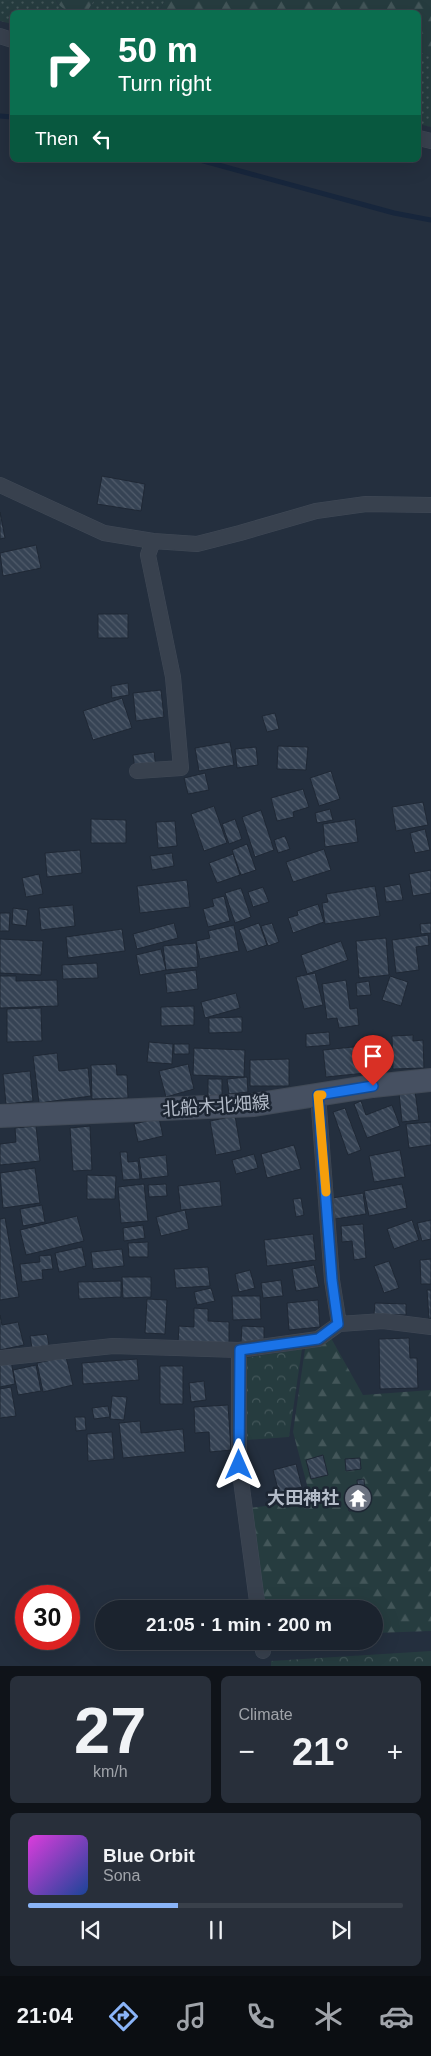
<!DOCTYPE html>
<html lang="en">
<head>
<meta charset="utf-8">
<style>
	:root { --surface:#1b232e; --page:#282f3a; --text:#f1f3f6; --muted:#a0a4aa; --line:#39404a; --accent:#8ab4f8 }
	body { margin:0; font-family:Arial,"Noto Sans JP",sans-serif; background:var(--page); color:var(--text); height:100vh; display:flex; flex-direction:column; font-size:19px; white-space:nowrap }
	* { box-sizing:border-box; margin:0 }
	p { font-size:16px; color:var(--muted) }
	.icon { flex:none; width:28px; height:28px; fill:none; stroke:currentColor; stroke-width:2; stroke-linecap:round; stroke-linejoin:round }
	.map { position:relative; height:1666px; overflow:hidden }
	.sheet { display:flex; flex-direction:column; gap:10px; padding:10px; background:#0f1319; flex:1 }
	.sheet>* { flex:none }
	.guide { position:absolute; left:10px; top:10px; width:411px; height:152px; border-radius:8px; box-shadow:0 5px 20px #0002,0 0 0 1px var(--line); background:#0b6e4f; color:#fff; overflow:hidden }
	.speed { position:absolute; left:15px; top:1585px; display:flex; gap:10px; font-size:25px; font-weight:700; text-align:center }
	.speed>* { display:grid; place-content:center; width:65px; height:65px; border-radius:50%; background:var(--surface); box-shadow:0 5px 20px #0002,0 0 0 1px var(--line); line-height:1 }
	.speed .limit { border:8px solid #d22; background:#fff; color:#111 }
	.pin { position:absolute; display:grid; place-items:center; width:42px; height:42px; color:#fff; margin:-51px -21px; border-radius:50% 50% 50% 0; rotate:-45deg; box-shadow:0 0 5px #0007 }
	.pin .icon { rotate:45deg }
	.me { position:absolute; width:55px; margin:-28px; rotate:0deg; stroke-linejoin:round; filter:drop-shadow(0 0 4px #0008) }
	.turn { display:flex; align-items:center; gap:18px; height:105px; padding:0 25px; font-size:22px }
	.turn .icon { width:65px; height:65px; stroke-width:2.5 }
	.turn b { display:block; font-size:35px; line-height:42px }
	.then { display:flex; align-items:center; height:48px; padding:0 25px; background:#0003; gap:10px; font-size:19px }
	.big { font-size:38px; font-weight:800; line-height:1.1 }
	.sheet .widget { flex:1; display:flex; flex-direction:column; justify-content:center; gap:8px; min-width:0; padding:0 18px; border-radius:8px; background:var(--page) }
	.sheet .dial { align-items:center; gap:0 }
	.dial b { font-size:65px; line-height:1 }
	.song { display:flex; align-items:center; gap:15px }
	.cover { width:60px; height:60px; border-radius:8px; background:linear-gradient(135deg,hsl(300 70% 55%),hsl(220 70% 35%)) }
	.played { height:5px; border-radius:2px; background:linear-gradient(90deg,var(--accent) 40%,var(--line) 40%) }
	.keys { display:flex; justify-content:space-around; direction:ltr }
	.heat { display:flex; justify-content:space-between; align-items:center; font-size:28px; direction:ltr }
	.sheet .tiles { flex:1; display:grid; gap:10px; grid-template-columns:1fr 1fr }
	.widget:last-child { grid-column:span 2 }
	.trip { position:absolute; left:95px; top:1600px; width:288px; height:50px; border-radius:25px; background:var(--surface); box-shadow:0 5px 20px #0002,0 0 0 1px var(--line); font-weight:800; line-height:50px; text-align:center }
	.dock { display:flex; height:80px; justify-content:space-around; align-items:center; background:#0b0e12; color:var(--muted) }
	.dock .icon { width:35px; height:35px }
	.dock .current { color:var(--accent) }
	.dock b { font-size:22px; color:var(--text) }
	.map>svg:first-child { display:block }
	.grass { fill:url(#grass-dots) }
	.forest { fill:url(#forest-firs) }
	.park { fill:url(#park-crowns) }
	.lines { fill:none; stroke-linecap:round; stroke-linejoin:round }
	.stream { stroke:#17263c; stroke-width:5 }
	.building { fill:url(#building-back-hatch); stroke:#1f2835 }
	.street-casing { stroke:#414a57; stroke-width:16 }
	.secondary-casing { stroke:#414a57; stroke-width:24 }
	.street { stroke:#38414e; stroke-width:15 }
	.secondary { stroke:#465061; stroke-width:22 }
	.route-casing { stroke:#114b97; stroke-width:12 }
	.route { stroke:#1a73e8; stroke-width:9 }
	.slow { stroke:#f59e0b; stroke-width:9 }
	.labels { text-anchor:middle; stroke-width:5; stroke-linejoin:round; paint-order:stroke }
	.street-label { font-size:18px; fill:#b4bcc9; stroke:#1d2633 }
	.poi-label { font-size:18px; font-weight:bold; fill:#b4bcc9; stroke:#1d2633; text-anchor:end }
</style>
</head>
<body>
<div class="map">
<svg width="431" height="1666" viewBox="0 0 431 1666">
	<defs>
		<pattern id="grass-dots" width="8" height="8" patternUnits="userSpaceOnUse" patternTransform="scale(1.25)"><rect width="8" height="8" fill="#263c3f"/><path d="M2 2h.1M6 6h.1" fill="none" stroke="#435659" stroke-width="1.8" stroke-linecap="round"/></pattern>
		<pattern id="forest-firs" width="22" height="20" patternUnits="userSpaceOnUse" patternTransform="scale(1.25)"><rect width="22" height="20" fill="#263c3f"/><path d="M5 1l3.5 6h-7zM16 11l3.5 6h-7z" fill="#435659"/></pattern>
		<pattern id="park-crowns" width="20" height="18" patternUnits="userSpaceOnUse" patternTransform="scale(1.25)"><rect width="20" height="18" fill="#263c3f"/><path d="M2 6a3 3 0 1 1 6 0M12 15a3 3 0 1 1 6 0" fill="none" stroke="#435659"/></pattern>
		<pattern id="building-back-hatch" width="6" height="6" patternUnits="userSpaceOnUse" patternTransform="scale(1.25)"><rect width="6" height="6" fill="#364354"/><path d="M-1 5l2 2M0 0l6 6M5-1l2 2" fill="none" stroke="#515c6b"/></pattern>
	</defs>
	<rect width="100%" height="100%" fill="#242f3e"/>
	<path class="grass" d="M0,0H56L58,4L72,12H12V24L0,21Z
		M94,0H165L159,12H87Z
		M419,52L431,56V127L419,124Z"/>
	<path class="forest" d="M56,0H94L87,12C76,13 61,12 56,0Z
		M165,0H431V56L419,52V12H159Z
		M331,1338L363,1395L431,1390V1631L374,1633V1609H266L250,1508L311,1500L293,1432L305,1349Z"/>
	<path class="park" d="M302,1349L289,1437L247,1440L245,1358Z
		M431,1651V1666H271V1661Z"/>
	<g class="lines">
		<path class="stream" d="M0,116L12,117
			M200,160L394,213L431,220"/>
	</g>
	<path class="building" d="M102,476L145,484L141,511L97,504Z
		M0,512L5,538L0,539Z
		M36,545L41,568L3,576L0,553Z
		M98,614H128V638H98Z
		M128,683L129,695L112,698L111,686Z
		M161,690L164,717L136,721L133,693Z
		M122,698L132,728L93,740L83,711Z
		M275,713L279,729L267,732L262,716Z
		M230,742L234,765L199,771L195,748Z
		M278,746L308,747L306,770L277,769Z
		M256,747L258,765L237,768L235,749Z
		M154,752L156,767L135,770L133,755Z
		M331,771L340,799L319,806L310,778Z
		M205,773L209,790L188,794L184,778Z
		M303,789L309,807L293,812L294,817L277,821L271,798Z
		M423,802L428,825L396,831L392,807Z
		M214,806L227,843L204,851L191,814Z
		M330,809L333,820L317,823L315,813Z
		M261,810L274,850L255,857L242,817Z
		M91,819L126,820V843H91Z
		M235,819L242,839L229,844L222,824Z
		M355,819L358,842L325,847L323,824Z
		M175,821L177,846L158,848L156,822Z
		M425,829L430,850L415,853L410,833Z
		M285,836L290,849L278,853L274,840Z
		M247,844L256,870L241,875L232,850Z
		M324,849L331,870L293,882L286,862Z
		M80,850L82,873L47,877L45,853Z
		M172,853L174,866L152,870L150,856Z
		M233,854L240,875L217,883L209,863Z
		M431,870V893L413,896L409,874Z
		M39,874L43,894L26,897L22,878Z
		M187,880L190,907L140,913L137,886Z
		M400,884L403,900L386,902L384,887Z
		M375,886L380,916L325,924L322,903L328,902L326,894Z
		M263,887L269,902L253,907L248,892Z
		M241,888L251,917L235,923L225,893Z
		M224,896L230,921L208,927L203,909L214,906L212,899Z
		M318,904L324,922L293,933L288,918L298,915L297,911Z
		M73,905L75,926L41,930L39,908Z
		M13,908L28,910L26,926L12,924Z
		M0,913H10L9,931H0Z
		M174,923L178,938L137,949L133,934Z
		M259,923L267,945L247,952L239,930Z
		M272,923L279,942L268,946L261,926Z
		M431,923V933L421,934L420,924Z
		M234,925L239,951L200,959L196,941L210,938L208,931Z
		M122,929L125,951L68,958L66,937Z
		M428,935L429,945L416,947L419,970L396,973L392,940Z
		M386,938L389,975L359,978L356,941Z
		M0,939L43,941L41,975L0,973Z
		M341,941L348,960L307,974L301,955Z
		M196,943L198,967L166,970L163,946Z
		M161,949L166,970L140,975L136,955Z
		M97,963L98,978L63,979L62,965Z
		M196,970L198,989L167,993L165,974Z
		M315,973L323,1005L304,1009L296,977Z
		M0,976H16V981L57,980L58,1006L0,1008Z
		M390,976L408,982L401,1006L382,1000Z
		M346,980L350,1009L357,1008L359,1025L339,1028L337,1018L327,1019L322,984Z
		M369,981L371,995L357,996L356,983Z
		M236,993L240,1008L205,1018L201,1002Z
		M194,1006V1025L161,1026V1007Z
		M41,1008L42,1041L7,1042V1009Z
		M242,1017V1032L209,1033V1018Z
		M329,1032L330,1045L306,1047V1034Z
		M413,1035V1041L423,1040L424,1068L393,1069L392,1036Z
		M149,1042L173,1044L172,1064L147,1062Z
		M174,1044H189V1054H174Z
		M363,1046L366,1073L326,1077L323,1050Z
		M194,1048L245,1050L244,1077L193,1075Z
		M57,1053L59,1071L88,1068L91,1096L39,1103L33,1056Z
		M289,1059V1086H250V1060Z
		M116,1064L117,1075H127L128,1098L92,1099L91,1065Z
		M188,1064L194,1089L166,1097L159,1071Z
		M30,1071L33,1101L6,1104L3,1074Z
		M247,1077L248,1092L229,1094L227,1079Z
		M208,1079H222V1095L208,1096Z
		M415,1091L419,1120L402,1122L399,1093Z
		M361,1101L366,1115L392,1105L400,1126L367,1138L354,1104Z
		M345,1108L361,1150L348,1155L333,1112Z
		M235,1116L241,1150L216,1155L210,1121Z
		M159,1118L163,1136L138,1142L134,1124Z
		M431,1122V1145L409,1148L406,1124Z
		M36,1126L40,1161L0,1165V1144L16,1142L15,1128Z
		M90,1126L92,1170L73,1171L70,1128Z
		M294,1145L301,1169L267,1178L261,1154Z
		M400,1150L405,1177L374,1182L369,1156Z
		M120,1152H127L128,1162L138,1161L140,1179L123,1180Z
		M254,1154L258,1168L236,1174L232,1160Z
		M166,1155L168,1176L142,1179L139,1158Z
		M35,1168L40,1203L3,1208L0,1173Z
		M87,1175L116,1176L115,1199H87Z
		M220,1181L222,1206L181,1210L178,1186Z
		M144,1184L148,1221L121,1223L118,1187Z
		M166,1184L167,1196L149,1197L148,1185Z
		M402,1184L407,1208L369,1216L364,1191Z
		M363,1193L366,1214L335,1219L332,1198Z
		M301,1198L304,1215L296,1217L293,1199Z
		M42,1205L45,1222L23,1226L20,1209Z
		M185,1210L189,1229L161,1236L156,1217Z
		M77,1216L84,1241L26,1255L20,1230Z
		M5,1218L19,1297L0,1300V1219Z
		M412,1220L419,1240L394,1249L387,1229Z
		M431,1220V1239L422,1241L417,1223Z
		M363,1224L366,1258L354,1260L352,1241L342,1242L341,1226Z
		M143,1225L145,1238L124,1241L123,1228Z
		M313,1234L316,1260L267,1266L264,1240Z
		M148,1242V1257H129L128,1243Z
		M82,1247L86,1266L59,1272L55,1253Z
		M122,1249L124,1266L93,1269L91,1252Z
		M51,1255L53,1269L42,1270L43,1279L22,1282L20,1264L40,1262L39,1256Z
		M431,1259V1284H421L420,1260Z
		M389,1261L399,1288L384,1293L374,1266Z
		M314,1265L319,1287L296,1291L292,1269Z
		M208,1267L210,1286L176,1288L174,1269Z
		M250,1270L255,1288L239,1292L235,1274Z
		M122,1277H151V1297L123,1298Z
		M281,1280L283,1296L263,1298L261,1283Z
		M121,1281V1297L79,1299L78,1282Z
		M211,1288L215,1301L197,1305L194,1292Z
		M427,1290H431V1318L429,1319Z
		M232,1296H260L261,1319L233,1320Z
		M147,1299L167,1300L165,1334L145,1333Z
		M318,1300L320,1327L289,1330L287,1303Z
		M375,1303L406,1304V1315L374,1314Z
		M194,1308L208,1309V1321L229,1322V1344L178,1343L179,1326L194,1327Z
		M0,1315L2,1325L18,1322L24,1345L0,1350Z
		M242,1326L264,1327V1343L241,1342Z
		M47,1334L49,1345L32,1348L30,1336Z
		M409,1338L410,1358H417L418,1388L380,1389L379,1339Z
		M66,1357L73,1385L43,1392L37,1363Z
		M137,1359L139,1380L83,1384L82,1363Z
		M11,1360L15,1384L0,1387V1362Z
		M36,1365L41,1391L18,1395L13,1370Z
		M160,1366H183V1404H160Z
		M204,1381L206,1400L191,1402L189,1383Z
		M11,1387L16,1416L0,1418V1389Z
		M112,1396L127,1397L124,1420L110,1419Z
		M228,1405L231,1450L210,1452L209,1432L195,1433L194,1407Z
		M108,1406L110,1417L94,1419L92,1408Z
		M75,1417H85L86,1430L76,1431Z
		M140,1421L141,1433L183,1429L185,1452L123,1458L119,1423Z
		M112,1432L114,1459L88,1461L87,1434Z
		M323,1455L328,1475L311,1479L306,1460Z
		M360,1458L361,1469L346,1471L345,1459Z
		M296,1464L302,1487L279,1493L273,1470Z
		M364,1479L366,1509L349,1511L348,1493L358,1492L357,1480Z"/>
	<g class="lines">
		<g class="street-casing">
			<path id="street" d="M0,36L12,40
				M419,138L431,141
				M0,485L104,533L153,541L197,544L240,533L316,511L366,504L431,505
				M137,771L181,768L173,677L148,555L153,541
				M318,1095L332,1280L339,1324
				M239,1350V1465L258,1609
				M0,1358L113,1346L239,1350L318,1339L339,1324L383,1321L431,1327
				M262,1641L263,1651"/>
		</g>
		<g class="secondary-casing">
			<path id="secondary" d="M0,1116L254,1105L373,1086L431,1080"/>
		</g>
		<use href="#street" class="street"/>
		<use href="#secondary" class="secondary"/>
	</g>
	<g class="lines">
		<g class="route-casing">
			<path id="route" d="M239,1465L240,1350L318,1339L338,1324L332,1280L318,1095L373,1086"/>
		</g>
		<use href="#route" class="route"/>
		<path class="slow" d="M322,1095H318L326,1192"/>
	</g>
	<defs>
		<g id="temple-disc" transform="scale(1.4375)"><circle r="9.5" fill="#6b7280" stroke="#1d2633"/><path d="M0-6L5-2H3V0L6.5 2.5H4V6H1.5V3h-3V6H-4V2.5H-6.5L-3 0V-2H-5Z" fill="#fff"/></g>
	</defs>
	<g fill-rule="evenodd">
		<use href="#temple-disc" x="358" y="1498"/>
	</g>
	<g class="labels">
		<g class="street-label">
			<text transform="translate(216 1106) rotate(-4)" y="6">北船木北畑線</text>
		</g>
		<g class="poi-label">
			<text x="339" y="1504">大田神社</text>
		</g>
	</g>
</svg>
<div class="speed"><div class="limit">30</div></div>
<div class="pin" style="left:373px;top:1086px;background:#d93025"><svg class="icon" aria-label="arrive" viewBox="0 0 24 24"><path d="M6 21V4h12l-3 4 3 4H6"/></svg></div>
<svg class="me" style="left:239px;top:1465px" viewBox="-20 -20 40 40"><path d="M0-17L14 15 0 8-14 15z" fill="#1a73e8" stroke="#fff" stroke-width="4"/></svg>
<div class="trip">21:05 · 1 min · 200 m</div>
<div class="guide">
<div class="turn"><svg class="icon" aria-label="right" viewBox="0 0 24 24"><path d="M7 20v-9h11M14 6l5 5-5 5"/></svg><div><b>50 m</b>Turn right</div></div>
<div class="then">Then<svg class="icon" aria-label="left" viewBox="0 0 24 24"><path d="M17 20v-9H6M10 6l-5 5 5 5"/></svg></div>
</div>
</div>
<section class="sheet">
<div class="tiles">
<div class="widget dial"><b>27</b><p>km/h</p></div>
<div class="widget"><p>Climate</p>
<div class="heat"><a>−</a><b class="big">21°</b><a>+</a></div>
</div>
<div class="widget">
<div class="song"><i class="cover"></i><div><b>Blue Orbit</b><p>Sona</p></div></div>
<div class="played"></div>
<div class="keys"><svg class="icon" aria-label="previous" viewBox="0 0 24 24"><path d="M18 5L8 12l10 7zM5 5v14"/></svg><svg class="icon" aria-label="pause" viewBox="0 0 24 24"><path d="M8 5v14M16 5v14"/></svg><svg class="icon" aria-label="next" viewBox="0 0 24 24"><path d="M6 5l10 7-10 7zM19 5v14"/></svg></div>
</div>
</div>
</section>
<nav class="dock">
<b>21:04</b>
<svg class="icon current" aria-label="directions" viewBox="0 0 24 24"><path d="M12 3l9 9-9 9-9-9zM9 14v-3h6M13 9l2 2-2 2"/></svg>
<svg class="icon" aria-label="music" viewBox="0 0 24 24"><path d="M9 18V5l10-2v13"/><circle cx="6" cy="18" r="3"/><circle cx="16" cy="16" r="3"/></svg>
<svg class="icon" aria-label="phone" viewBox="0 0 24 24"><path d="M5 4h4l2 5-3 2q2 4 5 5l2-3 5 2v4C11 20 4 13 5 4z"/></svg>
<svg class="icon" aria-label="climate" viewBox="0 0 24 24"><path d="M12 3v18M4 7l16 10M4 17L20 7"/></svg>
<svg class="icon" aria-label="car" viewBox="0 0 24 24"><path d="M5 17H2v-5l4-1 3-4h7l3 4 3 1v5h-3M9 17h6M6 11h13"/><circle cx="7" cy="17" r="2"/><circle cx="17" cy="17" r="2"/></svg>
</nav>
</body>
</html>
